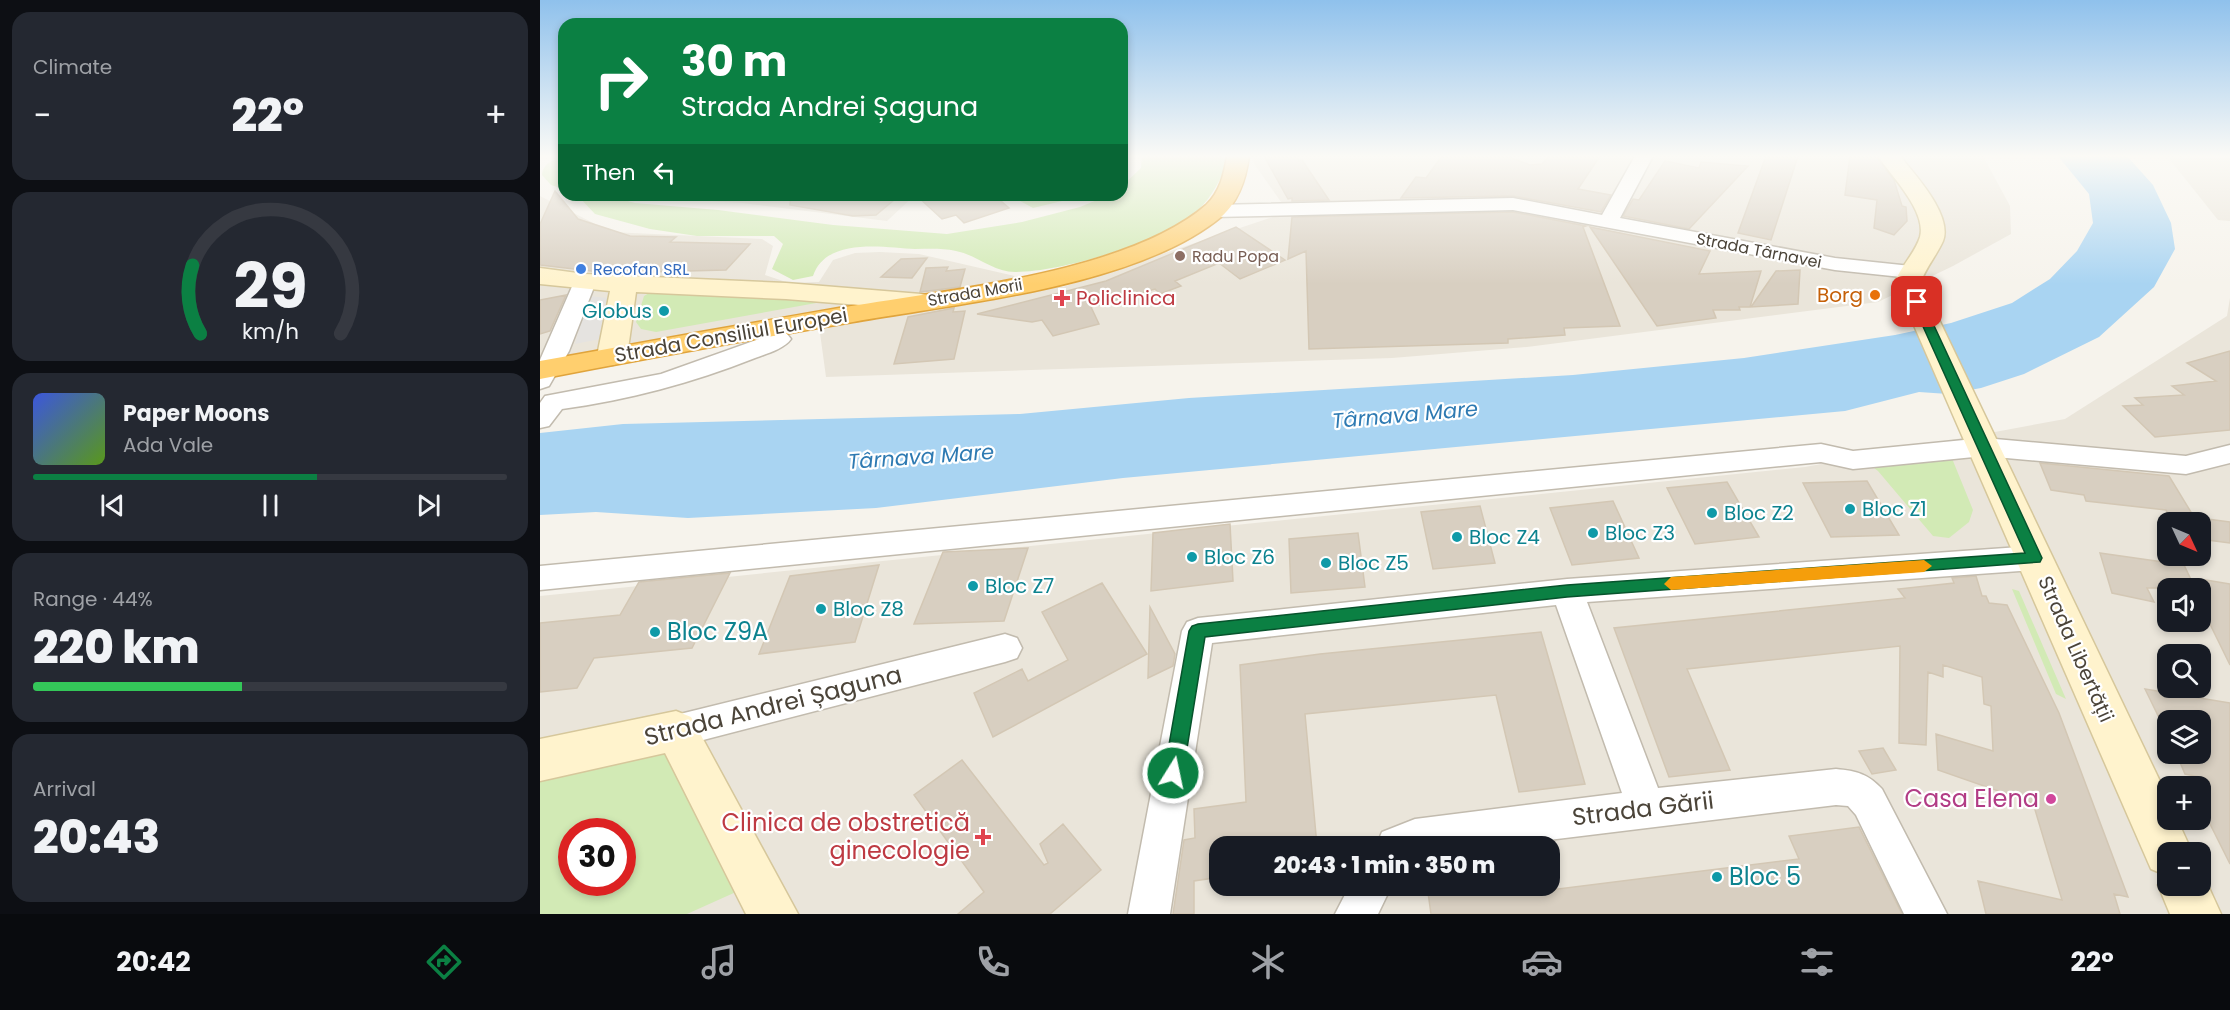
<!DOCTYPE html>
<html lang="en">
<head>
<meta charset="utf-8">
<style>
	:root { --surface:#171b24; --page:#242831; --text:#f1f3f6; --muted:#9ea1a6; --line:#363941; --accent:#0b8043 }
	body { margin:0; font-family:Poppins,sans-serif; background:var(--page); color:var(--text); height:100vh; display:flex; flex-direction:column; font-size:22px; white-space:nowrap }
	* { box-sizing:border-box; margin:0 }
	p { font-size:20px; color:var(--muted) }
	.icon { flex:none; width:33px; height:33px; fill:none; stroke:currentColor; stroke-width:2; stroke-linecap:round; stroke-linejoin:round }
	.map { position:relative; flex:1; overflow:hidden }
	.details { display:flex; flex-direction:column; gap:12px; padding:12px; background:#0d0f14; width:540px }
	.details>* { flex:none }
	.top-card { position:absolute; left:18px; top:18px; width:570px; height:183px; border-radius:18px; box-shadow:0 3px 9px #0003; background:#0b8043; color:#fff; overflow:hidden }
	.needle { width:39px; rotate:134deg }
	.buttons { position:absolute; left:1617px; top:512px; display:grid; gap:12px }
	.buttons a { display:grid; place-items:center; width:54px; height:54px; border-radius:12px; background:var(--surface); box-shadow:0 3px 9px #0003; font-size:30px }
	.speed { position:absolute; left:18px; top:818px; display:flex; gap:12px; font-size:30px; font-weight:700; text-align:center }
	.speed>* { display:grid; place-content:center; width:78px; height:78px; border-radius:50%; background:var(--surface); box-shadow:0 3px 9px #0003; line-height:1 }
	.speed .limit { border:9px solid #d22; background:#fff; color:#111 }
	.pin { position:absolute; display:grid; place-items:center; width:51px; height:51px; color:#fff; margin:-26px; border-radius:12px; box-shadow:0 3px 9px #0006 }
	.me { position:absolute; width:66px; margin:-33px; rotate:10deg; stroke-linejoin:round; filter:drop-shadow(0 0 4px #0008) }
	.turn { display:flex; align-items:center; gap:21px; height:126px; padding:0 24px; font-size:27px }
	.turn .icon { width:78px; height:78px; stroke-width:2.5 }
	.turn b { display:block; font-size:42px; line-height:51px }
	.then { display:flex; align-items:center; height:57px; padding:0 24px; background:#0003; gap:12px; font-size:22px }
	.big { font-size:45px; font-weight:800; line-height:1.1 }
	.details .tile { flex:1; display:flex; flex-direction:column; justify-content:center; gap:9px; min-width:0; padding:0 21px; border-radius:18px; background:var(--page) }
	.details .dial { align-items:center; gap:0 }
	.dial svg { height:156px; overflow:visible; fill:none; stroke:var(--line); stroke-width:7; stroke-linecap:round; text-anchor:middle }
	.dial text { fill:var(--text); stroke:none }
	.song { display:flex; align-items:center; gap:18px }
	.cover { width:72px; height:72px; border-radius:9px; background:linear-gradient(135deg,hsl(230 70% 55%),hsl(90 70% 35%)) }
	.played { height:6px; border-radius:3px; background:linear-gradient(90deg,var(--accent) 60%,var(--line) 60%) }
	.keys { display:flex; justify-content:space-around; direction:ltr }
	.heat { display:flex; justify-content:space-between; align-items:center; font-size:33px; direction:ltr }
	.charge { height:9px; border-radius:4px; background:linear-gradient(90deg,#34c759 44%,var(--line) 0) }
	.trip { position:absolute; left:669px; top:836px; width:351px; height:60px; border-radius:18px; background:var(--surface); box-shadow:0 3px 9px #0003; font-weight:800; line-height:60px; text-align:center }
	.tab-bar { display:flex; height:96px; justify-content:space-around; align-items:center; background:#090b0e; color:var(--muted) }
	.tab-bar .icon { width:42px; height:42px }
	.tab-bar .active { color:var(--accent) }
	.tab-bar b { font-size:27px; color:var(--text) }
	main { display:flex; flex:1; min-height:0 }
	.map>svg:first-child { display:block }
	.residential { fill:#eae5da; fill-rule:evenodd }
	.green { fill:#d2eab5; fill-rule:evenodd }
	.parking { fill:#e5e3e0 }
	.water { fill:#a9d4f2 }
	.building { fill:#d8cfc1; stroke:#d3c7b4; stroke-width:1.5 }
	.lines { fill:none; stroke-linecap:round; stroke-linejoin:round }
	.street-casing { stroke:#c2bbae; stroke-width:3 }
	.secondary-casing { stroke:#d6c79b; stroke-width:3 }
	.highway-casing { stroke:#e0a43c; stroke-width:3 }
	.street { fill:#fff; fill-rule:evenodd }
	.secondary { fill:#fff3cd; fill-rule:evenodd }
	.highway { fill:#ffcf6e; fill-rule:evenodd }
	.route { fill:#0b8043; stroke:#07532c; stroke-width:1.5 }
	.slow { fill:#f59e0b }
	.education-dot { fill:#8d6e63; stroke:#fff; stroke-width:2 }
	.shop-dot { fill:#3f7fe0; stroke:#fff; stroke-width:2 }
	.food-dot { fill:#e8710a; stroke:#fff; stroke-width:2 }
	.health-dot { fill:#e0444e; stroke:#fff; stroke-width:2 }
	.culture-dot { fill:#0f9aa8; stroke:#fff; stroke-width:2 }
	.hotel-dot { fill:#d1479c; stroke:#fff; stroke-width:2 }
	.labels { text-anchor:middle; stroke-width:4.5; stroke-linejoin:round; paint-order:stroke }
	.far-street-label { font-size:16px; fill:#4b4439; stroke:#fff }
	.far-education-label { font-size:16px; fill:#785e54; stroke:#fff; text-anchor:start }
	.far-shop-label { font-size:16px; fill:#366cbe; stroke:#fff; text-anchor:start }
	.food-label { font-size:20px; fill:#c56008; stroke:#fff; text-anchor:end }
	.health-label { font-size:20px; fill:#be3a42; stroke:#fff; text-anchor:start }
	.culture-label { font-size:20px; fill:#0d838f; stroke:#fff; text-anchor:start }
	.street-label { font-size:20px; fill:#4b4439; stroke:#fff }
	.water-label { font-size:21px; font-style:italic; fill:#2e7ab2; stroke:#fff }
	.near-culture-label { font-size:24px; fill:#0d838f; stroke:#fff; text-anchor:start }
	.near-street-label { font-size:24px; fill:#4b4439; stroke:#fff }
	.near-hotel-label { font-size:24px; fill:#b23c85; stroke:#fff; text-anchor:end }
	.near-health-label { font-size:24px; fill:#be3a42; stroke:#fff; text-anchor:end }
</style>
</head>
<body>
<main>
<section class="details">
<div class="tile"><p>Climate</p>
<div class="heat"><a>−</a><b class="big">22°</b><a>+</a></div>
</div>
<div class="tile dial"><svg viewBox="0 0 100 80">
<path d="M14 69A42 42 0 1 1 86 69"/>
<path d="M14 69A42 42 0 0 1 10 34" stroke="#0b8043"/>
<text x="50" y="56" font-size="32" font-weight="700">29</text>
<text x="50" y="72" font-size="11">km/h</text>
</svg></div>
<div class="tile">
<div class="song"><i class="cover"></i><div><b>Paper Moons</b><p>Ada Vale</p></div></div>
<div class="played"></div>
<div class="keys"><svg class="icon" aria-label="previous" viewBox="0 0 24 24"><path d="M18 5L8 12l10 7zM5 5v14"/></svg><svg class="icon" aria-label="pause" viewBox="0 0 24 24"><path d="M8 5v14M16 5v14"/></svg><svg class="icon" aria-label="next" viewBox="0 0 24 24"><path d="M6 5l10 7-10 7zM19 5v14"/></svg></div>
</div>
<div class="tile"><p>Range · 44%</p><b class="big">220 km</b><div class="charge"></div></div>
<div class="tile"><p>Arrival</p><b class="big">20:43</b></div>
</section>
<div class="map">
<svg width="1690" height="914" viewBox="0 0 1690 914">
	<rect width="100%" height="100%" fill="#f6f3ec"/>
	<path class="residential" d="M712,156H1443L1470,206L1471,234L1413,266L1338,302L987,347L852,358L286,377L277,311L0,360V196L71,232L222,239L233,246L225,275L249,283L279,282L293,260L315,253L340,252L379,254L523,287L748,212L715,165Z
		M1627,156L1690,158V221L1678,220Z
		M111,195H375L347,221L202,203L113,198Z
		M1690,298V914H0V596L1265,467L1525,419L1687,316ZM1628,522H1660V555H1628ZM1628,588H1660V621H1628ZM1628,654H1660V687H1628ZM1628,720H1660V753H1628ZM1628,786H1660V819H1628ZM32,831H82V882H32ZM680,846H1010V885H680ZM1628,852H1660V885H1628Z"/>
	<path class="green" d="M602,156H683L688,164C679,181 672,197 658,210C623,242 522,272 475,272C453,272 437,255 416,251C402,248 389,249 375,249C343,247 286,237 273,276L253,280L232,269L243,244L234,236H157L110,229L55,214L37,195H79L84,200L95,203L178,210L293,225L407,234L482,222L540,207L569,195H582V186L601,168Z
		M24,157V189L11,185L2,175C3,163 14,159 24,157Z
		M469,195H547L493,208Z
		M116,289L304,298L116,332L101,329L96,322L104,296Z
		M1409,451L1433,510L1429,522L1409,538L1393,536L1338,471L1322,459Z
		M1472,589L1479,591L1526,699L1516,694Z
		M136,731L216,883L147,914H0V760ZM32,831H82V882H32Z"/>
	<path class="parking" d="M48,296L68,298L60,339L35,344Z"/>
	<path class="water" d="M1518,156H1587L1613,185L1631,223L1635,249L1614,287L1559,337L1484,374L1441,388L1408,394L1379,392L1305,411L583,478L336,508L148,518L56,512L0,515V433L83,424L480,414L649,398L1033,375L1204,358L1355,335L1411,323L1472,303L1510,279L1537,251L1553,223L1549,194Z"/>
	<path class="building" d="M724,156H756L759,161L762,160L789,200L752,201V198L748,199Z
		M902,156H967L990,165L1002,164L1009,156H1060L1038,189L1071,195L1061,212L973,196L861,198L876,177L886,178Z
		M1226,156H1258L1231,240L1198,233Z
		M1310,156H1336L1354,180L1362,206L1366,207L1367,221L1354,235L1334,228L1337,200L1305,195Z
		M1125,161L1159,168L1161,162L1208,166L1149,229L1083,216L1093,199L1099,200Z
		M15,191L38,219L90,236L136,237L130,242L210,244L186,270L68,273L0,265V224Z
		M251,195H360L336,215L313,216L250,205Z
		M376,195H431L435,199L454,195L469,208L424,223L416,215L402,219Z
		M973,212L1046,226L1043,227L1080,326L1024,328L1025,335L968,339V343L769,349L766,251L748,259L752,217Z
		M696,227L745,260L700,279L679,263L635,281L641,286L620,294L615,289L551,307L559,324L513,336L502,320L492,322L437,314L566,281Z
		M1050,227L1170,251L1159,274L1221,271L1210,307H1199L1200,310H1173L1176,318L1117,326Z
		M387,258L372,278L341,277L361,259Z
		M408,267L406,271L425,269L420,287L380,292L386,268Z
		M1260,270L1258,304L1211,307L1236,271Z
		M26,295L10,331L0,334V300Z
		M414,308L413,312L425,311L414,359L354,364L368,317Z
		M1690,351V430L1615,437L1583,406L1603,405L1595,398L1644,395L1632,386L1676,381L1647,363Z
		M1500,463L1629,476L1657,522H1632L1626,510L1546,501L1544,495L1511,490Z
		M1327,481L1359,535L1291,537L1263,483Z
		M1187,482L1219,537L1155,544L1127,488Z
		M1073,501L1099,558L1032,565L1010,508Z
		M940,506L955,563L893,569L881,512Z
		M1660,518L1690,522V543L1660,539Z
		M690,524L693,581L611,591L613,533Z
		M818,533L825,587L751,593L749,539Z
		M488,548L464,621L374,624L403,552Z
		M1560,553L1644,565L1655,588H1607L1614,602L1572,593Z
		M339,565L315,642L219,654L250,576Z
		M190,573L152,648L54,658L37,688L0,692V623L80,615L99,582Z
		M1436,576L1442,596H1446L1449,603L1467,605L1519,713L1588,897L1574,894L1580,914H1446L1438,881L1522,900L1493,803L1398,770L1396,734L1453,751L1451,706L1444,704L1442,677L1403,665V677L1388,672L1386,745L1359,743L1360,646L1147,669L1190,770L1129,777L1074,628L1365,598L1358,589L1414,583L1412,578Z
		M1660,579L1690,584V665L1664,612H1660Z
		M562,583L607,654L453,737L434,693L482,669L488,681L528,660L502,612Z
		M610,607L635,654L633,666L608,678Z
		M1001,632L1045,784L979,792L956,695L765,714L777,846H680V877L654,881V914H633L644,840L655,838L654,809L706,802L700,665L780,654Z
		M1605,689L1690,703V864L1660,804V777L1645,774L1636,753H1660V720H1628V736Z
		M1343,748L1356,770L1332,774L1319,751Z
		M422,760L504,865L508,863L500,844L523,824L561,870L510,914H418L444,892L374,795Z
		M1319,827L1362,914H891L887,885H968L970,895L1259,859L1249,836Z"/>
	<g class="lines">
		<g class="street-casing">
			<path id="street" d="M1095,156H1113L1080,218L1295,258L1371,266L1378,268L1382,272L1378,276L1371,278L1295,270L973,210L674,217L664,211L674,205L973,198L1062,215Z
				M45,276L53,277L56,282L29,351L9,386L0,389V360L34,282L37,277Z
				M239,332L247,334L251,339C244,349 226,354 215,358C152,383 88,400 22,409L9,426L0,428V403L5,396L121,374Z
				M1444,438L1646,456L1690,445V463L1646,474L1444,456L1313,469L1281,462L0,590V566L1281,444L1313,451Z
				M1495,546L1506,550L1510,558L1506,566L1495,570L1047,602L1118,788L1296,769C1317,771 1328,774 1342,789L1407,914H1364L1316,815L1308,806L1296,805L959,846H836L842,832L875,819L1082,793L1016,605L672,643L630,914H588L642,631L647,622L658,618L1027,579Z
				M465,634L477,638L482,648L477,658L465,662L136,747L123,742L118,731L123,720L136,715Z
				M810,885H852L838,914H795Z"/>
		</g>
		<g class="secondary-casing">
			<path id="secondary" d="M1338,156H1360C1375,175 1413,215 1403,241C1397,255 1386,267 1381,282L1628,798V819H1637L1652,852H1628V885H1660V868L1681,914H1630L1618,885L1623,874L1611,869L1355,282C1361,266 1375,253 1380,237C1387,211 1351,176 1338,156Z
				M0,268L45,274L246,283L381,294L391,296L395,302L391,308L381,310L246,299L96,292L87,356L82,362L72,365L62,362L57,356L70,291L0,284Z
				M136,711L151,717L258,914H206L125,753L0,781V739Z"/>
		</g>
		<g class="highway-casing">
			<path id="highway" d="M687,156H709C706,179 699,201 681,217C596,287 420,303 313,322C208,340 104,359 0,379V361C100,343 199,325 299,308C402,290 586,274 666,205C680,192 684,174 687,156Z"/>
		</g>
		<use href="#street" class="street"/>
		<use href="#secondary" class="secondary"/>
		<use href="#highway" class="highway"/>
	</g>
	<linearGradient id="sky" x2="0" y2="1"><stop stop-color="#8fc1ec"/><stop offset="0.55" stop-color="#fbfaf6"/><stop offset="1" stop-color="#fbfaf6" stop-opacity="0"/></linearGradient>
	<rect width="1690" height="284" fill="url(#sky)"/>
	<path class="route" d="M1377,298L1383,302L1502,558L1500,562L1027,597L665,637L643,773L640,779L633,781L627,779L624,773L649,631L652,626L658,624L1027,585L1485,553L1372,302Z"/>
	<path class="slow" d="M1384,560L1392,566L1384,572L1131,590L1124,584L1131,577Z"/>
	<circle class="education-dot" cx="640" cy="256" r="6"/>
	<circle class="shop-dot" cx="41" cy="269" r="6"/>
	<circle class="food-dot" cx="1335" cy="295" r="6"/>
	<g class="health-dot">
		<path d="M519 289h6v6h6v6h-6v6h-6v-6h-6v-6h6z"/>
		<path d="M440 828h6v6h6v6h-6v6h-6v-6h-6v-6h6z"/>
	</g>
	<g class="culture-dot">
		<circle cx="124" cy="311" r="6"/>
		<circle cx="1310" cy="509" r="6"/>
		<circle cx="1172" cy="513" r="6"/>
		<circle cx="1053" cy="533" r="6"/>
		<circle cx="917" cy="537" r="6"/>
		<circle cx="652" cy="557" r="6"/>
		<circle cx="786" cy="563" r="6"/>
		<circle cx="433" cy="586" r="6"/>
		<circle cx="281" cy="609" r="6"/>
		<circle cx="115" cy="632" r="6"/>
		<circle cx="1177" cy="877" r="6"/>
	</g>
	<circle class="hotel-dot" cx="1511" cy="799" r="6"/>
	<g class="labels">
		<g class="far-street-label">
			<text transform="translate(1219 250) rotate(11)" y="6">Strada Târnavei</text>
			<text transform="translate(435 292) rotate(-10)" y="6">Strada Morii</text>
		</g>
		<g class="far-education-label">
			<text x="652" y="262">Radu Popa</text>
		</g>
		<g class="far-shop-label">
			<text x="53" y="275">Recofan SRL</text>
		</g>
		<g class="food-label">
			<text x="1323" y="302">Borg</text>
		</g>
		<g class="health-label">
			<text x="536" y="305">Policlinica</text>
		</g>
		<g class="culture-label">
			<text x="112" y="318" text-anchor="end">Globus</text>
			<text x="1322" y="516">Bloc Z1</text>
			<text x="1184" y="520">Bloc Z2</text>
			<text x="1065" y="540">Bloc Z3</text>
			<text x="929" y="544">Bloc Z4</text>
			<text x="664" y="564">Bloc Z6</text>
			<text x="798" y="570">Bloc Z5</text>
			<text x="445" y="593">Bloc Z7</text>
			<text x="293" y="616">Bloc Z8</text>
		</g>
		<g class="street-label">
			<text transform="translate(191 335) rotate(-10)" y="7">Strada Consiliul Europei</text>
			<text transform="translate(1536 649) rotate(66)" y="7">Strada Libertății</text>
		</g>
		<g class="water-label">
			<text transform="translate(865 415) rotate(-5)" y="7">Târnava Mare</text>
			<text transform="translate(381 457) rotate(-4)" y="7">Târnava Mare</text>
		</g>
		<g class="near-culture-label">
			<text x="127" y="640">Bloc Z9A</text>
			<text x="1189" y="885">Bloc 5</text>
		</g>
		<g class="near-street-label">
			<text transform="translate(233 706) rotate(-14)" y="8">Strada Andrei Șaguna</text>
			<text transform="translate(1103 809) rotate(-7)" y="8">Strada Gării</text>
		</g>
		<g class="near-hotel-label">
			<text x="1499" y="807">Casa Elena</text>
		</g>
		<g class="near-health-label">
			<text x="430" y="831">Clinica de obstretică<tspan x="430" dy="28">ginecologie</tspan></text>
		</g>
	</g>
</svg>
<div class="buttons">
<a><svg class="needle" viewBox="-14 -14 28 28"><path d="M0-13l5 13h-10z" fill="#e53935"/><path d="M0 13l5-13h-10z" fill="#9ea1a6"/></svg></a>
<a><svg class="icon" aria-label="sound" viewBox="0 0 24 24"><path d="M4 9h4l5-4v14l-5-4H4zM17 9q2 3 0 6"/></svg></a>
<a><svg class="icon" aria-label="search" viewBox="0 0 24 24"><circle cx="10" cy="10" r="6"/><path d="M15 15l6 6"/></svg></a>
<a><svg class="icon" aria-label="layers" viewBox="0 0 24 24"><path d="M12 4l9 5-9 5-9-5zM3 14l9 5 9-5"/></svg></a>
<a>+</a>
<a>−</a>
</div>
<div class="speed"><div class="limit">30</div></div>
<div class="pin" style="left:1377px;top:302px;background:#d93025"><svg class="icon" aria-label="arrive" viewBox="0 0 24 24"><path d="M6 21V4h12l-3 4 3 4H6"/></svg></div>
<svg class="me" style="left:633px;top:773px" viewBox="-20 -20 40 40"><circle r="17" fill="#0b8043" stroke="#fff" stroke-width="3"/><path d="M0-11L8 9 0 5-8 9z" fill="#fff"/></svg>
<div class="trip">20:43 · 1 min · 350 m</div>
<div class="top-card">
<div class="turn"><svg class="icon" aria-label="right" viewBox="0 0 24 24"><path d="M7 20v-9h11M14 6l5 5-5 5"/></svg><div><b>30 m</b>Strada Andrei Șaguna</div></div>
<div class="then">Then<svg class="icon" aria-label="left" viewBox="0 0 24 24"><path d="M17 20v-9H6M10 6l-5 5 5 5"/></svg></div>
</div>
</div>
</main>
<nav class="tab-bar">
<b>20:42</b>
<svg class="icon active" aria-label="directions" viewBox="0 0 24 24"><path d="M12 3l9 9-9 9-9-9zM9 14v-3h6M13 9l2 2-2 2"/></svg>
<svg class="icon" aria-label="music" viewBox="0 0 24 24"><path d="M9 18V5l10-2v13"/><circle cx="6" cy="18" r="3"/><circle cx="16" cy="16" r="3"/></svg>
<svg class="icon" aria-label="phone" viewBox="0 0 24 24"><path d="M5 4h4l2 5-3 2q2 4 5 5l2-3 5 2v4C11 20 4 13 5 4z"/></svg>
<svg class="icon" aria-label="climate" viewBox="0 0 24 24"><path d="M12 3v18M4 7l16 10M4 17L20 7"/></svg>
<svg class="icon" aria-label="car" viewBox="0 0 24 24"><path d="M5 17H2v-5l4-1 3-4h7l3 4 3 1v5h-3M9 17h6M6 11h13"/><circle cx="7" cy="17" r="2"/><circle cx="17" cy="17" r="2"/></svg>
<svg class="icon" aria-label="filters" viewBox="0 0 24 24"><path d="M4 7h16M4 17h16"/><circle cx="9" cy="7" r="2"/><circle cx="15" cy="17" r="2"/></svg>
<b>22°</b>
</nav>
</body>
</html>
